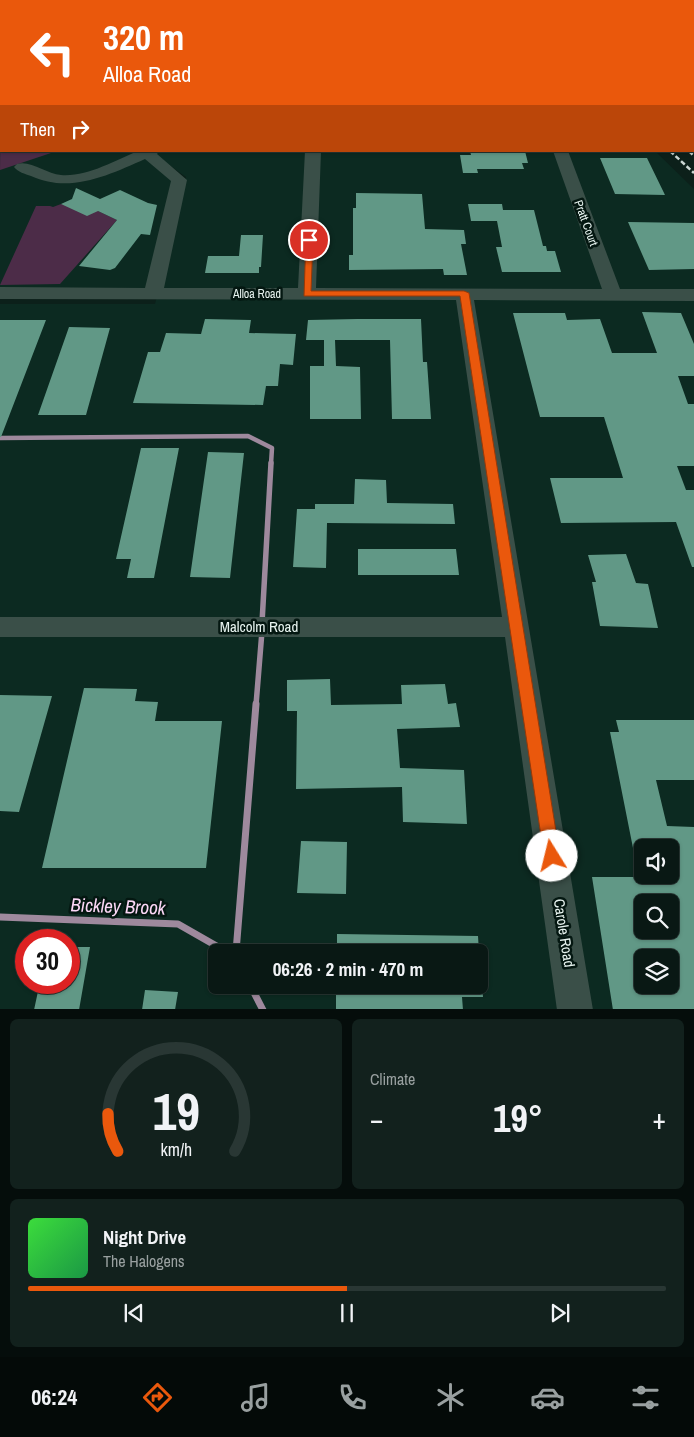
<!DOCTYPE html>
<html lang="en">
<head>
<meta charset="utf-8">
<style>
	:root { --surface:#091814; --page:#12211d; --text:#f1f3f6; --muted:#99a0a0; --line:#293734; --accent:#ea580c }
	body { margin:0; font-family:"Archivo Narrow",sans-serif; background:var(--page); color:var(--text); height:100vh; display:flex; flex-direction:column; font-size:19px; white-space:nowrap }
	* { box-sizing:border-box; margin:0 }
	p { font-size:16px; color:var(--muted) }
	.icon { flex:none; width:28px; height:28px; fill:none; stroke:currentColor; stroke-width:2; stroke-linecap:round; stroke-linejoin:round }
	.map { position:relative; height:1009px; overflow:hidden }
	.sheet { display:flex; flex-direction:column; gap:10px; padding:10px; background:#050d0b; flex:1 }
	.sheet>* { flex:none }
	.hud { position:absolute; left:0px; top:0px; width:695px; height:152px; box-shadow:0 1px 4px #0004,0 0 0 1px var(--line); background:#ea580c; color:#fff; overflow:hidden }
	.tools { position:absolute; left:634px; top:839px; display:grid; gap:10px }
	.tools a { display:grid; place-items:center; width:45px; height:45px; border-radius:8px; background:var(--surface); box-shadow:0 1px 4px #0004,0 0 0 1px var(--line); font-size:25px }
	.speed { position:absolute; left:15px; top:929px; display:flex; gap:10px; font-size:25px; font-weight:700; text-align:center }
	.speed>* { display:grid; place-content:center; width:65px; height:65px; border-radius:50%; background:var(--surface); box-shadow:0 1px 4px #0004,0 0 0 1px var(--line); line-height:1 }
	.speed .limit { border:8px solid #d22; background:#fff; color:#111 }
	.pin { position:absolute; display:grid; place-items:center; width:42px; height:42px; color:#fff; margin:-21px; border:2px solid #fff; border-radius:50%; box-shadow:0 1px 5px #0007 }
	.me { position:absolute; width:55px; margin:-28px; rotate:351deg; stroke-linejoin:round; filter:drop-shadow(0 0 4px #0008) }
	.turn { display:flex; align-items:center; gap:18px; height:105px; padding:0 20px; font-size:22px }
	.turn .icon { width:65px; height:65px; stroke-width:2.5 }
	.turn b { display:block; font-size:35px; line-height:42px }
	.then { display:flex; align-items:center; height:48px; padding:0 20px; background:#0003; gap:10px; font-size:19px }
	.big { font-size:38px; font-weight:800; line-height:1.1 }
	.sheet .widget { flex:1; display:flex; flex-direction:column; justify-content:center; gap:8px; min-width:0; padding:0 18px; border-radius:8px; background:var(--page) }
	.sheet .dial { align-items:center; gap:0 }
	.dial svg { height:130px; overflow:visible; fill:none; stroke:var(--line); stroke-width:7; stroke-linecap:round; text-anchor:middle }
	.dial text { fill:var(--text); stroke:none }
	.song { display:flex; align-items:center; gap:15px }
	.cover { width:60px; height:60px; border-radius:8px; background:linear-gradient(135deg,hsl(120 70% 55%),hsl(140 70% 35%)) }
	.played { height:5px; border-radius:2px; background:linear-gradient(90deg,var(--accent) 50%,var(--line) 50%) }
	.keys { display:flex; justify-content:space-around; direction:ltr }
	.heat { display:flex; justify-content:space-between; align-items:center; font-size:28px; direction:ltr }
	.sheet .tiles { flex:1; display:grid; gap:10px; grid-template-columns:1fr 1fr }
	.widget:last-child { grid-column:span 2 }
	.trip { position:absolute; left:208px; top:944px; width:280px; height:50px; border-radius:8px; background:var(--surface); box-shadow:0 1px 4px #0004,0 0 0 1px var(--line); font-weight:800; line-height:50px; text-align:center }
	.tabs { display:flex; height:80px; justify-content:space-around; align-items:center; background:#040a08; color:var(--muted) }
	.tabs .icon { width:35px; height:35px }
	.tabs .active { color:var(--accent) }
	.tabs b { font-size:22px; color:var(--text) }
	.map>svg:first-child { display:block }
	.built { fill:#0c2a21; fill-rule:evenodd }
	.green { fill:#4c2c48 }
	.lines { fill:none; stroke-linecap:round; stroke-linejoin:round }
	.stream-far2 { stroke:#9e899d; stroke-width:4.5 }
	.stream-far1 { stroke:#9e899d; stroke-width:5.5 }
	.stream { stroke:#9e899d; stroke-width:7 }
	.building { fill:#619886; fill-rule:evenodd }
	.minor { fill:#3a4f48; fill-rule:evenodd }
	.major { fill:#417f6d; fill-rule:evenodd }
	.highway { fill:#459f85; fill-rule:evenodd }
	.rail-far1 { stroke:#cad7d3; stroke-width:2; stroke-dasharray:4 2; stroke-linecap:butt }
	.rail { stroke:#cad7d3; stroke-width:2.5; stroke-dasharray:5 2.5; stroke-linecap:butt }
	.route { fill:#ea580c; stroke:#983908 }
	.labels { text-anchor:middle; stroke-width:5; stroke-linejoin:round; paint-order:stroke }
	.far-street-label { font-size:12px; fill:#e8f4f0; stroke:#041711 }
	.street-label { font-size:15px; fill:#e8f4f0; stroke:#041711 }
	.near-water-label { font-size:19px; font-style:italic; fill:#fbd7f6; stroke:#041711 }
</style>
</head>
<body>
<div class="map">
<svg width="694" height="1010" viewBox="0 0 694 1010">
	<rect width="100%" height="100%" fill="#0c201a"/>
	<path class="built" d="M0,64L1,151H140L173,179L148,290L0,289Z
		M162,151H655L694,189V1009L0,1010V304H155L186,177L154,154ZM642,848H670V875H642ZM642,902H670V930H642ZM26,940H69V982H26ZM216,952H479V985H216ZM642,958H670V985H642Z"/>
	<path class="green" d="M1,74V151H57L0,170Z
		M61,204L98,211L117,220L60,284L0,285L36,206H50L53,207Z"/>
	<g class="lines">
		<path class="stream-far2" d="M0,438L248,436L272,448L271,464"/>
		<path class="stream-far1" d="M262,623L271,463
			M256,705L262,631"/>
		<path class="stream" d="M0,917L178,924L227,952
			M236,952L256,704
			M250,985L263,1010"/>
	</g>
	<path class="building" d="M470,151H525L528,163H522L524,169H477L478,173H463L460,155H471Z
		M600,158H647L665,195L615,194Z
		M76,188L100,199L120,190L148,203L157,205L150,235L141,234L115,268L110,270L79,266L117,220L98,211L87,216L61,204L72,199Z
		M356,193L422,194L425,229L464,230L466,244H461L467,275H444L443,269L349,270V255H353V208H356Z
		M468,204H502L503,210H534L543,246H546L547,251H555L561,272H502L496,247H502L497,221H471Z
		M628,222L694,223V269L649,270Z
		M241,235H263L261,267H259V273H205L208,256H239Z
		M642,312L681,313L694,344V376H678L688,404H694V466H677L686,490H694V567H692L676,522L561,523L550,478H623L604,417H540L513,313H565L567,320L600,319L612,353H657Z
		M205,319L251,320L249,333L296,334L293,365L280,364L278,386H266L263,405L133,403L148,352H160L166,333L201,334Z
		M357,319H421L423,362H427L431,419H392L390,340H335L336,366L360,367L361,419H310V366H324V340H306L308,320Z
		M0,320H46L1,437H0Z
		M69,327L110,328L86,415H38Z
		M141,448H179L154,578H127L131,559H116Z
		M208,452L244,453L230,578L190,577Z
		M355,479L386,480L387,503L453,504L455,524L327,523L326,568L293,567L297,509H315V504H354Z
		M358,549H456L459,575H358Z
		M626,554L636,583L648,584L658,628L600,626L592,582H596L588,555Z
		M330,679L331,705L402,704L401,685L445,684L448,704L456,703L460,727L397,729L400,768L464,770L467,824L403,822L402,787L296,789L297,711H287V680Z
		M84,688L137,689L135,701L158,702L155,721H222L206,868H42Z
		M0,695L52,696L19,812L0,811Z
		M616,720H694V780H656L667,826L694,827V1010H613L592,877H639V875H670V848H633L610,732H619ZM642,902H670V930H642ZM642,958H670V985H642Z
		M301,841L347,842L346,894L297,893Z
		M337,934L478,936L479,952H337Z
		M69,947H90L79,1010H34L40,982H69Z
		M336,985H482L483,997H462L463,1010H336Z
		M145,990L178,992L175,1010H142Z"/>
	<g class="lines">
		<path class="minor" d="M138,151H159L157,154L187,180L164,288H298L305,151H321L316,288L602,289L553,151H568L620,289H694V301L474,300L593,1010H557L505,637H0V617H502L456,300L0,299V287L145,288L171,181L145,159C109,175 70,194 31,176C25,174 18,172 14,167L17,164C31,160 46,174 61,175C87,177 114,161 138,151Z"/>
		<path class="major" d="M483,0H497L498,1H484Z
			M0,50H1V58H0Z"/>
		<path class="highway" d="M645,0H660L661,1H646Z"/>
		<path class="rail-far1" d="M524,0L526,1"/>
		<path class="rail" d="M670,151L694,173
			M689,151L694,156"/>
	</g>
	<path class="route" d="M306,238L313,240L311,291H464L469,293L560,856L557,862L552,864L547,862L544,856L460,296H304Z"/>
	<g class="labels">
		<g class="far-street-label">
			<text transform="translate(586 223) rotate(70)" y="4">Pratt Court</text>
			<text x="257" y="298">Alloa Road</text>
		</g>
		<g class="street-label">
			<text x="259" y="632">Malcolm Road</text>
			<text transform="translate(564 933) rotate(81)" y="5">Carole Road</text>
		</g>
		<g class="near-water-label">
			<text transform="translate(118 906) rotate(2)" y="7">Bickley Brook</text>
		</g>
	</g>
</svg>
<div class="tools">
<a><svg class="icon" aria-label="sound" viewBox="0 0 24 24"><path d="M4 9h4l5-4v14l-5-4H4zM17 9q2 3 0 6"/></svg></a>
<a><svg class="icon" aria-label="search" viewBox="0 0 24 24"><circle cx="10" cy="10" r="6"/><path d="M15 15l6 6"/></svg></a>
<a><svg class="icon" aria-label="layers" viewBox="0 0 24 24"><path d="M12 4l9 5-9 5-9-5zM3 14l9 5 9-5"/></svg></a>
</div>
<div class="speed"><div class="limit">30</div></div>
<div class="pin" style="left:309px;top:240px;background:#d93025"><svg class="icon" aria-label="arrive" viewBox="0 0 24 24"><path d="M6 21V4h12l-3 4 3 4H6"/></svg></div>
<svg class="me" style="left:552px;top:856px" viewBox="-20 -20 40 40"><circle r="19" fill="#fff"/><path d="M0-13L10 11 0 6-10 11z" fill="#ea580c"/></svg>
<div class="trip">06:26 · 2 min · 470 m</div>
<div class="hud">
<div class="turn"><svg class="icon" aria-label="left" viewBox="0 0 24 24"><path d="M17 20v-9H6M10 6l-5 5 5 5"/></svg><div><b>320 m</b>Alloa Road</div></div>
<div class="then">Then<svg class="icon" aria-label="right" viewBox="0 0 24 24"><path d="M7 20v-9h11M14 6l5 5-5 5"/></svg></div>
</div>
</div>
<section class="sheet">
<div class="tiles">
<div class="widget dial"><svg viewBox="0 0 100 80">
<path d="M14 69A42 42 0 1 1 86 69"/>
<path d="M14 69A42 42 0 0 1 8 46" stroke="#ea580c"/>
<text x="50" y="56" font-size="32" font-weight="700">19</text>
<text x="50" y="72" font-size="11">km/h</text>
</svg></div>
<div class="widget"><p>Climate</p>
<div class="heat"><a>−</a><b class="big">19°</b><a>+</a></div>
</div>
<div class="widget">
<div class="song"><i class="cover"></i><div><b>Night Drive</b><p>The Halogens</p></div></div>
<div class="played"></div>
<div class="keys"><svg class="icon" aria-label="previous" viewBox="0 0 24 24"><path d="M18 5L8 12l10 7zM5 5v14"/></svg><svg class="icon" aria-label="pause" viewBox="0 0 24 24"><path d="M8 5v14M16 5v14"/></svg><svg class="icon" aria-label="next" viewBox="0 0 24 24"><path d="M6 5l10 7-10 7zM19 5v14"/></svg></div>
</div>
</div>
</section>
<nav class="tabs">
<b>06:24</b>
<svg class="icon active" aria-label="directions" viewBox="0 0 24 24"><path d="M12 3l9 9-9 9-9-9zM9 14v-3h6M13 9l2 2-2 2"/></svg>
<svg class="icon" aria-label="music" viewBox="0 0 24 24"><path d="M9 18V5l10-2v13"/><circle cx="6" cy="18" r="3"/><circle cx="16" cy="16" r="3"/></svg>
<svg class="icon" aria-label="phone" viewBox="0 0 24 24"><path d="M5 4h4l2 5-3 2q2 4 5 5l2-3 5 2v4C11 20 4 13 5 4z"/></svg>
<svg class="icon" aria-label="climate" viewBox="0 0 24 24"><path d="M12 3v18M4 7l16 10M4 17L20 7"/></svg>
<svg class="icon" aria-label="car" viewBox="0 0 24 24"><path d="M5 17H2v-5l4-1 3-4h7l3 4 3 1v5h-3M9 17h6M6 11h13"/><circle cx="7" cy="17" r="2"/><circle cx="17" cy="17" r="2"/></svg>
<svg class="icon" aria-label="filters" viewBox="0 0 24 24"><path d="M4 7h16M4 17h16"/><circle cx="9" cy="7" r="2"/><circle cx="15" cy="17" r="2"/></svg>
</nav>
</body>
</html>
